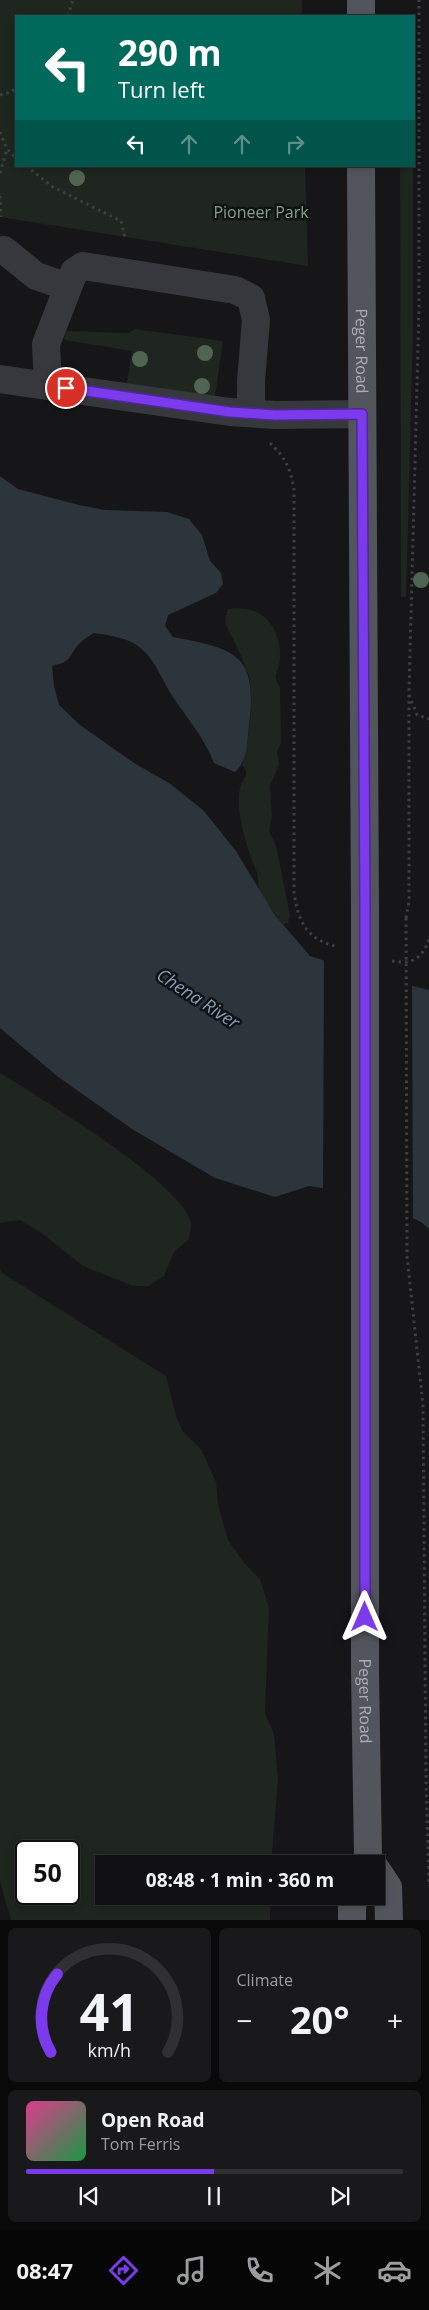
<!DOCTYPE html>
<html lang="en">
<head>
<meta charset="utf-8">
<style>
	:root { --surface:#101012; --page:#19191b; --text:#f1f3f6; --muted:#9c9d9f; --line:#303032; --accent:#7c3aed }
	body { margin:0; font-family:"Open Sans",sans-serif; background:var(--page); color:var(--text); height:100vh; display:flex; flex-direction:column; font-size:19px; white-space:nowrap }
	* { box-sizing:border-box; margin:0 }
	p { font-size:16px; color:var(--muted) }
	.icon { flex:none; width:28px; height:28px; fill:none; stroke:currentColor; stroke-width:2; stroke-linecap:round; stroke-linejoin:round }
	.map { position:relative; height:1920px; overflow:hidden }
	.side { display:flex; flex-direction:column; gap:8px; padding:8px; background:#09090a; flex:1 }
	.side>* { flex:none }
	.banner { position:absolute; left:15px; top:15px; width:400px; height:152px; border-radius:0px; box-shadow:0 2px 8px #0003,0 0 0 1px var(--line); background:#00695c; color:#fff; overflow:hidden }
	.speed { position:absolute; left:15px; top:1840px; display:flex; gap:10px; font-size:25px; font-weight:700; text-align:center }
	.speed>* { display:grid; place-content:center; width:65px; height:65px; border-radius:50%; background:var(--surface); box-shadow:0 2px 8px #0003,0 0 0 1px var(--line); line-height:1 }
	.speed .limit { border:2px solid #111; border-radius:8px; background:#fff; color:#111 }
	.pin { position:absolute; display:grid; place-items:center; width:42px; height:42px; color:#fff; margin:-21px; border:2px solid #fff; border-radius:50%; box-shadow:0 1px 5px #0007 }
	.me { position:absolute; width:55px; margin:-28px; rotate:0deg; stroke-linejoin:round; filter:drop-shadow(0 0 4px #0008) }
	.turn { display:flex; align-items:center; gap:18px; height:105px; padding:0 20px; font-size:22px }
	.turn .icon { width:65px; height:65px; stroke-width:2.5 }
	.turn b { display:block; font-size:35px; line-height:42px }
	.lanes { display:flex; align-items:center; height:48px; padding:0 20px; background:#0003; justify-content:center; gap:25px; direction:ltr }
	.lanes .off { opacity:.35 }
	.big { font-size:38px; font-weight:700; line-height:1.1 }
	.side .widget { flex:1; display:flex; flex-direction:column; justify-content:center; gap:8px; min-width:0; padding:0 18px; border-radius:8px; background:var(--page) }
	.side .dial { align-items:center; gap:0 }
	.dial svg { height:130px; overflow:visible; fill:none; stroke:var(--line); stroke-width:7; stroke-linecap:round; text-anchor:middle }
	.dial text { fill:var(--text); stroke:none }
	.song { display:flex; align-items:center; gap:15px }
	.cover { width:60px; height:60px; border-radius:8px; background:linear-gradient(135deg,hsl(330 70% 55%),hsl(140 70% 35%)) }
	.played { height:5px; border-radius:2px; background:linear-gradient(90deg,var(--accent) 50%,var(--line) 50%) }
	.keys { display:flex; justify-content:space-around; direction:ltr }
	.heat { display:flex; justify-content:space-between; align-items:center; font-size:28px; direction:ltr }
	.side .tiles { flex:1; display:grid; gap:8px; grid-template-columns:1fr 1fr }
	.widget:last-child { grid-column:span 2 }
	.trip { position:absolute; left:95px; top:1855px; width:290px; height:50px; border-radius:0px; background:var(--surface); box-shadow:0 2px 8px #0003,0 0 0 1px var(--line); font-weight:700; line-height:50px; text-align:center }
	.dock { display:flex; height:80px; justify-content:space-around; align-items:center; background:#060607; color:var(--muted) }
	.dock .icon { width:35px; height:35px }
	.dock .on { color:var(--accent) }
	.dock b { font-size:22px; color:var(--text) }
	.map>svg:first-child { display:block }
	.green { fill:#1e261f; fill-rule:evenodd }
	.water { fill:#2c353c }
	.pier { fill:#161618 }
	.lines { fill:none; stroke-linecap:round; stroke-linejoin:round }
	.path { stroke:#3d3f44; stroke-width:3; stroke-dasharray:2.5 4; stroke-linecap:butt }
	.minor { stroke:#37383d; stroke-width:28 }
	.major { stroke:#53555c; stroke-width:28 }
	.path-bridge { stroke:#3d3f44; stroke-width:3; stroke-dasharray:2.5 4; stroke-linecap:butt }
	.major-bridge { stroke:#53555c; stroke-width:28 }
	.tree { fill:#506452 }
	.route-casing { stroke:#51269a; stroke-width:12 }
	.route { stroke:#7c3aed; stroke-width:9 }
	.labels { text-anchor:middle; stroke-width:5; stroke-linejoin:round; paint-order:stroke }
	.park-label { font-size:16px; fill:#7fa381; stroke:#111113 }
	.street-label { font-size:16px; fill:#a8adb8; stroke:#111113 }
	.water-label { font-size:18px; font-style:italic; fill:#7f9bb3; stroke:#111113 }
</style>
</head>
<body>
<div class="map">
<svg width="429" height="1920" viewBox="0 0 429 1920">
	<rect width="100%" height="100%" fill="#161618"/>
	<path class="green" d="M0,0H302V16H16V166H305L308,266L0,217Z
		M400,166H413V333L406,597H401Z
		M135,329L223,341L214,403L126,388L132,351L64,340L66,331L128,333Z
		M237,608C246,609 256,610 263,616C277,626 283,649 279,666C276,675 273,678 280,687L281,743L277,752L279,763L276,772L270,786L272,817L269,831L276,846L290,915L288,923L283,924C275,914 263,901 259,889C257,884 259,878 257,873C248,850 228,796 246,776V770L242,765C249,743 255,694 248,673C244,663 239,651 234,641C228,628 222,625 228,609Z
		M0,1073C37,1096 184,1184 191,1223C191,1228 190,1234 189,1239L174,1252L164,1276L148,1286H133L83,1266L40,1232L20,1220L0,1223Z
		M0,1269L2,1273L166,1376L177,1419L183,1432L201,1449L216,1482L218,1504L228,1540L244,1563L260,1579L269,1608L265,1713L274,1734L278,1779L271,1864H104V1896H270V1920H11L0,1882ZM26,1851H69V1894H26Z"/>
	<path class="water" d="M0,476L18,489L79,505L105,510L167,512L189,519L202,535L210,561L221,573L223,584L216,593L168,615L165,626L173,637C237,649 258,655 249,725C247,742 248,760 235,772L214,763C204,737 186,717 171,694C160,676 154,656 135,644C123,637 107,635 94,633C89,636 84,639 80,643C67,656 74,661 52,666L54,686L59,705L80,725L134,763L169,783L203,810L236,851L274,914L310,956L368,975L429,990V1229L421,1222L361,1194L309,1186L275,1197L215,1178L132,1129L57,1076L0,1028Z"/>
	<path class="pier" d="M324,958L369,973L412,983L413,1221L360,1196L323,1191Z"/>
	<g class="lines">
		<path class="path" d="M68,16L73,0
			M0,95L11,92L16,88
			M0,132L7,149L16,158
			M26,166L53,187L121,221L125,238
			M0,173L7,149
			M0,196L1,217
			M270,443C286,458 290,468 294,489V892C298,922 307,940 338,947
			M409,695L417,715L429,719
			M406,918L409,901V692L419,307V0
			M392,961C412,965 423,958 429,939
			M407,1256L423,1405L426,1777L429,1886"/>
		<path class="minor" d="M4,250L36,276L68,287
			M0,379L230,412L275,415L362,414
			M48,385L46,344L74,272L83,266L235,290L251,298L256,320L251,381V412"/>
		<g class="major">
			<path d="M361,16V0"/>
			<path id="s1" d="M361,166L365,910"/>
			<path id="s2" d="M365,1243V1673L368,1856L365,1864"/>
			<path d="M376,1869L388,1887L389,1920"/>
			<path d="M352,1920V1906L355,1896"/>
		</g>
		<path class="path-bridge" d="M406,918L407,1256"/>
		<path class="major-bridge" d="M365,1243V910"/>
	</g>
	<g class="tree">
		<circle cx="77" cy="178" r="8"/>
		<circle cx="205" cy="353" r="8"/>
		<circle cx="140" cy="359" r="8"/>
		<circle cx="202" cy="386" r="8"/>
		<circle cx="421" cy="580" r="8"/>
	</g>
	<g class="lines">
		<g class="route-casing">
			<path id="route" d="M66,388L230,412L275,415L362,414L365,910V1617"/>
		</g>
		<use href="#route" class="route"/>
	</g>
	<g class="labels">
		<g class="park-label">
			<text x="261" y="218">Pioneer Park</text>
		</g>
		<g class="street-label">
			<text dy="6" stroke="none"><textPath href="#s1" startOffset="185">Peger Road</textPath></text>
			<text dy="6" stroke="none"><textPath href="#s2" startOffset="458">Peger Road</textPath></text>
		</g>
		<g class="water-label">
			<text transform="translate(198 999) rotate(33)" y="6">Chena River</text>
		</g>
	</g>
</svg>
<div class="speed"><div class="limit">50</div></div>
<div class="pin" style="left:66px;top:388px;background:#d93025"><svg class="icon" aria-label="arrive" viewBox="0 0 24 24"><path d="M6 21V4h12l-3 4 3 4H6"/></svg></div>
<svg class="me" style="left:365px;top:1617px" viewBox="-20 -20 40 40"><path d="M0-17L14 15 0 8-14 15z" fill="#7c3aed" stroke="#fff" stroke-width="4"/></svg>
<div class="trip">08:48 · 1 min · 360 m</div>
<div class="banner">
<div class="turn"><svg class="icon" aria-label="left" viewBox="0 0 24 24"><path d="M17 20v-9H6M10 6l-5 5 5 5"/></svg><div><b>290 m</b>Turn left</div></div>
<div class="lanes"><svg class="icon" aria-label="left" viewBox="0 0 24 24"><path d="M17 20v-9H6M10 6l-5 5 5 5"/></svg><svg class="icon off" aria-label="ahead" viewBox="0 0 24 24"><path d="M12 20V5M6 11l6-6 6 6"/></svg><svg class="icon off" aria-label="ahead" viewBox="0 0 24 24"><path d="M12 20V5M6 11l6-6 6 6"/></svg><svg class="icon off" aria-label="right" viewBox="0 0 24 24"><path d="M7 20v-9h11M14 6l5 5-5 5"/></svg></div>
</div>
</div>
<section class="side">
<div class="tiles">
<div class="widget dial"><svg viewBox="0 0 100 80">
<path d="M14 69A42 42 0 1 1 86 69"/>
<path d="M14 69A42 42 0 0 1 18 21" stroke="#7c3aed"/>
<text x="50" y="56" font-size="32" font-weight="700">41</text>
<text x="50" y="72" font-size="11">km/h</text>
</svg></div>
<div class="widget"><p>Climate</p>
<div class="heat"><a>−</a><b class="big">20°</b><a>+</a></div>
</div>
<div class="widget">
<div class="song"><i class="cover"></i><div><b>Open Road</b><p>Tom Ferris</p></div></div>
<div class="played"></div>
<div class="keys"><svg class="icon" aria-label="previous" viewBox="0 0 24 24"><path d="M18 5L8 12l10 7zM5 5v14"/></svg><svg class="icon" aria-label="pause" viewBox="0 0 24 24"><path d="M8 5v14M16 5v14"/></svg><svg class="icon" aria-label="next" viewBox="0 0 24 24"><path d="M6 5l10 7-10 7zM19 5v14"/></svg></div>
</div>
</div>
</section>
<nav class="dock">
<b>08:47</b>
<svg class="icon on" aria-label="directions" viewBox="0 0 24 24"><path d="M12 3l9 9-9 9-9-9zM9 14v-3h6M13 9l2 2-2 2"/></svg>
<svg class="icon" aria-label="music" viewBox="0 0 24 24"><path d="M9 18V5l10-2v13"/><circle cx="6" cy="18" r="3"/><circle cx="16" cy="16" r="3"/></svg>
<svg class="icon" aria-label="phone" viewBox="0 0 24 24"><path d="M5 4h4l2 5-3 2q2 4 5 5l2-3 5 2v4C11 20 4 13 5 4z"/></svg>
<svg class="icon" aria-label="climate" viewBox="0 0 24 24"><path d="M12 3v18M4 7l16 10M4 17L20 7"/></svg>
<svg class="icon" aria-label="car" viewBox="0 0 24 24"><path d="M5 17H2v-5l4-1 3-4h7l3 4 3 1v5h-3M9 17h6M6 11h13"/><circle cx="7" cy="17" r="2"/><circle cx="17" cy="17" r="2"/></svg>
</nav>
</body>
</html>
